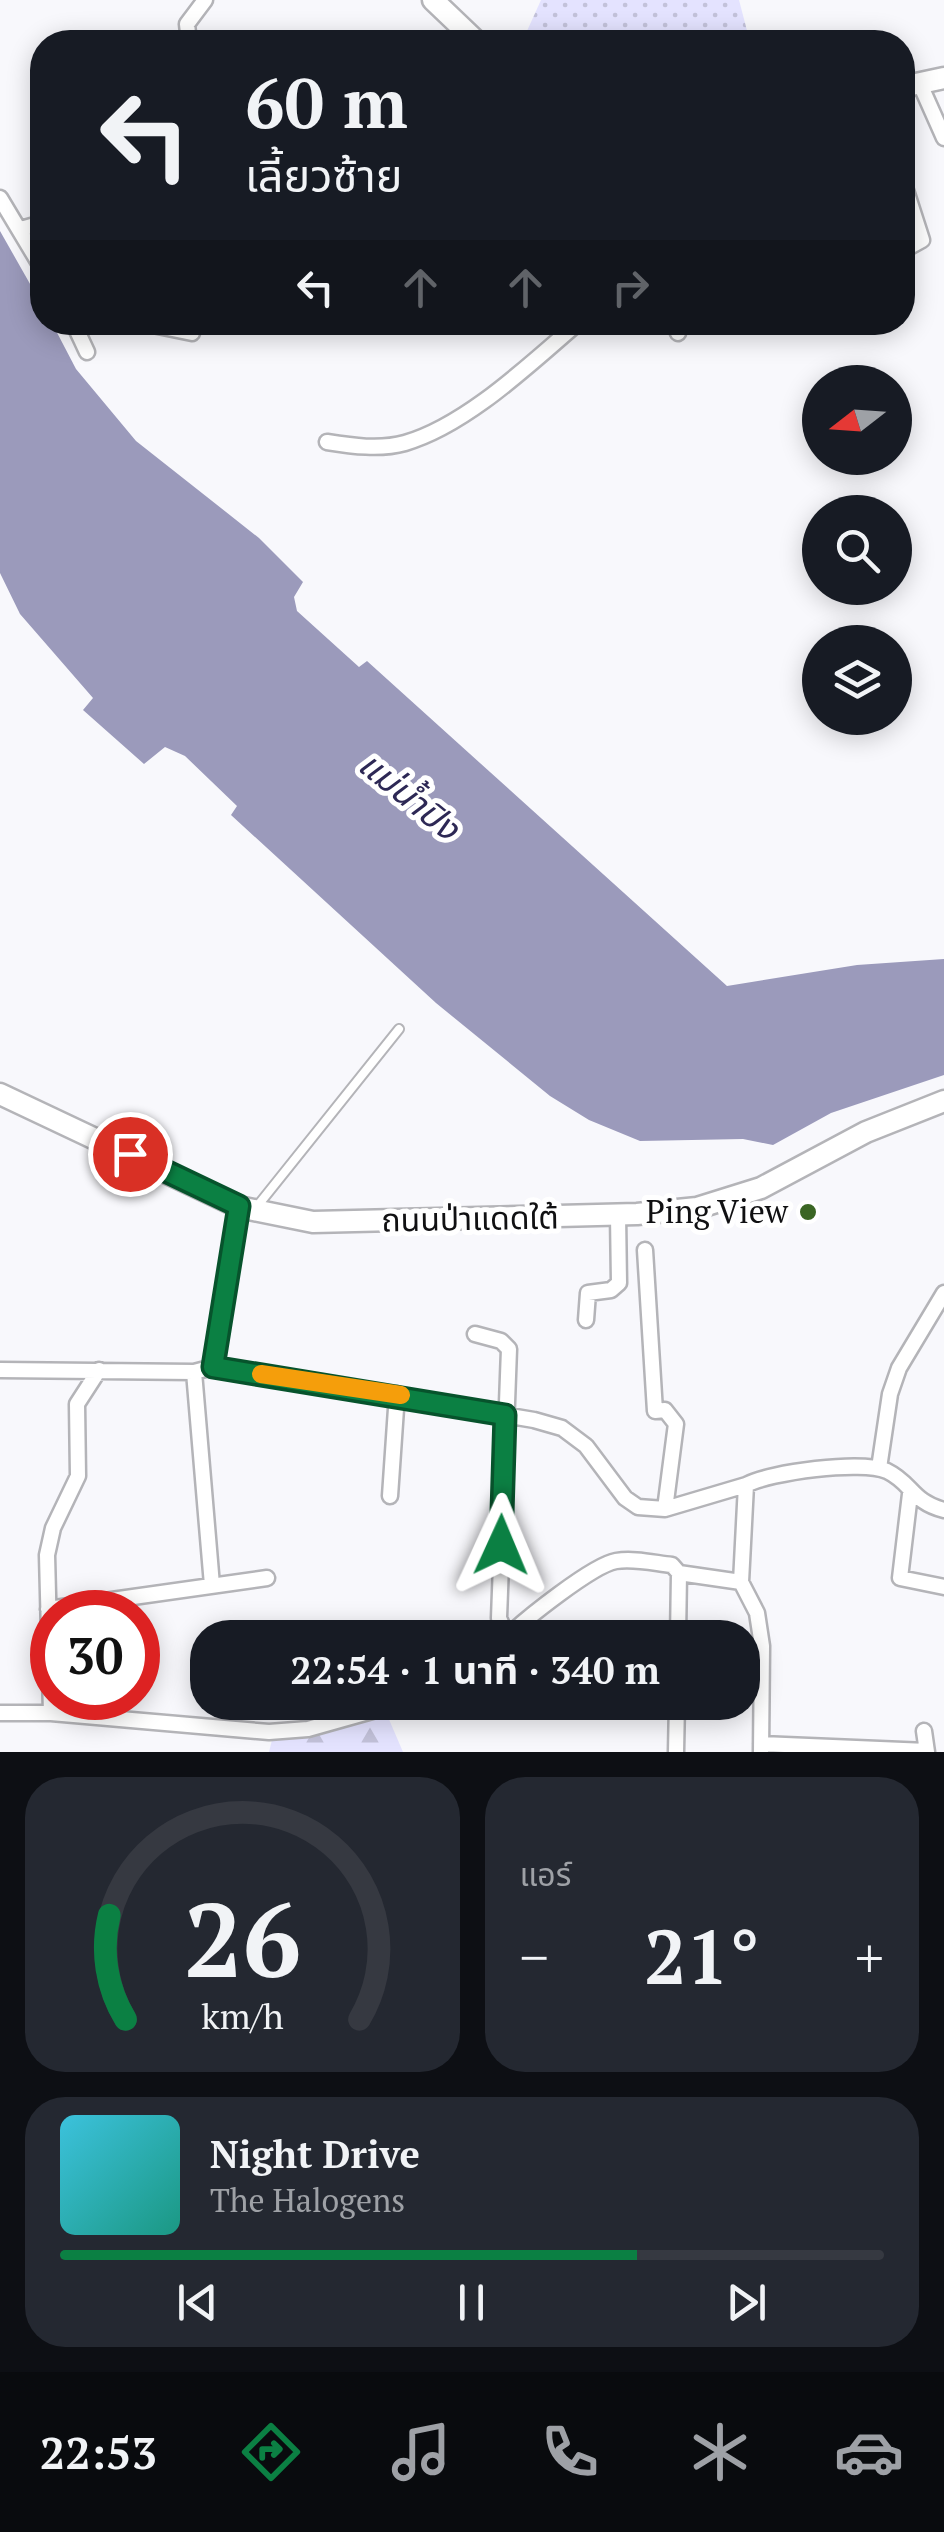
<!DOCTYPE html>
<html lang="th">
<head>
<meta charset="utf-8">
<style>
	:root { --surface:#171b24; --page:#242831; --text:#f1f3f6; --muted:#9ea1a6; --line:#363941; --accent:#0b8043 }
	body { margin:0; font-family:"PT Serif","Noto Sans Thai",serif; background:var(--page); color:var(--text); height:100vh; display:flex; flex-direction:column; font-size:38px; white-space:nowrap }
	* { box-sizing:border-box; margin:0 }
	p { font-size:32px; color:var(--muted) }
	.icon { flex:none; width:55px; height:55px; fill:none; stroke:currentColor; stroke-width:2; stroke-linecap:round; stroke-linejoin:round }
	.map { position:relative; height:1752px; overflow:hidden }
	.sheet { display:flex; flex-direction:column; gap:25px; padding:25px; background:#0d0f14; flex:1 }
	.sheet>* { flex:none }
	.top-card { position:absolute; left:30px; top:30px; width:885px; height:305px; border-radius:40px; box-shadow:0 5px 25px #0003; background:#171b24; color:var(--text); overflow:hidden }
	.needle { width:65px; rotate:253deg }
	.tools { position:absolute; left:802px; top:365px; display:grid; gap:20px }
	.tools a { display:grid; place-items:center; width:110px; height:110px; border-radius:50%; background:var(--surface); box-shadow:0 5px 25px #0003; font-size:50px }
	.speed { position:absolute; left:30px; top:1590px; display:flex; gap:20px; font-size:50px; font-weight:700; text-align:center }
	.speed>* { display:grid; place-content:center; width:130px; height:130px; border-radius:50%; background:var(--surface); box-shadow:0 5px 25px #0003; line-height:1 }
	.speed .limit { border:15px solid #d22; background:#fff; color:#111 }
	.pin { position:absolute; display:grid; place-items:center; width:85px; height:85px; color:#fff; margin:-42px; border:5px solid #fff; border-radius:50%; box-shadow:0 2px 10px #0007 }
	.me { position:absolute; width:110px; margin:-55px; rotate:1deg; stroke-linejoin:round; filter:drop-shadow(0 0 8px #0008) }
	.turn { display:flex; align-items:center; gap:35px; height:210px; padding:0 50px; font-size:45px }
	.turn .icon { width:130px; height:130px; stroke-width:2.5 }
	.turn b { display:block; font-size:70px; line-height:85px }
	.lanes { display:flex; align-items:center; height:95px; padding:0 50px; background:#0003; justify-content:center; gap:50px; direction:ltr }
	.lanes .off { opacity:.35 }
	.big { font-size:75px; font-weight:700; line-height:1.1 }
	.sheet .card { flex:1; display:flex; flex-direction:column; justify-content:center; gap:15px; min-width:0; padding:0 35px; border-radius:40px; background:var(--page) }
	.sheet .dial { align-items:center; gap:0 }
	.dial svg { height:260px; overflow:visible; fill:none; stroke:var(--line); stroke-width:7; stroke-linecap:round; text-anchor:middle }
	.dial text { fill:var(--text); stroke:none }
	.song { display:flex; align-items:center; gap:30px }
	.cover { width:120px; height:120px; border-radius:15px; background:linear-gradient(135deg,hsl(190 70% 55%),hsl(170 70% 35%)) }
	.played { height:10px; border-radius:5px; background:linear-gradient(90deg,var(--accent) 70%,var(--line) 70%) }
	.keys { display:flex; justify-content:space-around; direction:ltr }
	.heat { display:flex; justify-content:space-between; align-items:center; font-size:55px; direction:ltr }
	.sheet .tiles { flex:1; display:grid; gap:25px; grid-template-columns:1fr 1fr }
	.card:last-child { grid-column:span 2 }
	.trip { position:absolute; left:190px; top:1620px; width:570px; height:100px; border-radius:40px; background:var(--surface); box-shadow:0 5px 25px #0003; font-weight:700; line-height:100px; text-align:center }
	.menu { display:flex; height:160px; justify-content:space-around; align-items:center; background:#090b0e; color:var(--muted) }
	.menu .icon { width:70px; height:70px }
	.menu .current { color:var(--accent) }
	.menu b { font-size:45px; color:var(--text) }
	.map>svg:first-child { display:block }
	.grass { fill:url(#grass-dots) }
	.forest { fill:url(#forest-firs) }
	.water { fill:#9b9abb }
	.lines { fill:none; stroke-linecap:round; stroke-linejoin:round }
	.lane-casing { stroke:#b4b4b8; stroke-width:12 }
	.street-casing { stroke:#b4b4b8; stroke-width:19 }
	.secondary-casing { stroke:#b4b4b8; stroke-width:25 }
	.lane { stroke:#fff; stroke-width:8 }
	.street { stroke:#fff; stroke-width:14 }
	.secondary { stroke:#fff; stroke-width:20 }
	.route-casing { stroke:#07532c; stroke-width:25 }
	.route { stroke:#0b8043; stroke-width:18 }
	.slow { stroke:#f59e0b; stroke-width:18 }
	.poi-dot { fill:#3b6624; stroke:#fff; stroke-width:4 }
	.labels { text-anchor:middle; stroke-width:10; stroke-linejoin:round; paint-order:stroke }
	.poi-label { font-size:32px; fill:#101012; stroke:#fff; text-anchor:end }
	.street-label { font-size:32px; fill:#101012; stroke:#fff }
	.water-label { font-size:35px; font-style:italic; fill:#2d2855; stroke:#fff }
</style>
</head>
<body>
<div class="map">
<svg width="944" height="1752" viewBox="0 0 944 1752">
	<defs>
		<pattern id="grass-dots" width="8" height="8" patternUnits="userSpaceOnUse" patternTransform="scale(2.5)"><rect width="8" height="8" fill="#e4e3ff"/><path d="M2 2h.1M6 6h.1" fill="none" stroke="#c3c2da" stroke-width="1.8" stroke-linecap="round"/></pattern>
		<pattern id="forest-firs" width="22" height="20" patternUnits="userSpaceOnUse" patternTransform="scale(2.5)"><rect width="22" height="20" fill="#e4e3ff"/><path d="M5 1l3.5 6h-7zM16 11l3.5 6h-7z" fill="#c3c2da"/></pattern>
	</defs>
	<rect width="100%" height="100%" fill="#f8f8fc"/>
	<path class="grass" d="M541,0H739L750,42H522Z"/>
	<path class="forest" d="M388,1717L403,1752H269L272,1740Z"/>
	<path class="water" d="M0,231L42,305V322L52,323L76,369L136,441L259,538L303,582L294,597L297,611L359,667L367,661L727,986L857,965L944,959V1075L831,1113L773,1145L743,1139L640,1141L589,1120L550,1096L436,1003L231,815L237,806L185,756L165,747L144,764L83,710L93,698L20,614L0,573Z"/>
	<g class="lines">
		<g class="lane-casing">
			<path id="lane" d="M255,1209L399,1029"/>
		</g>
		<g class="street-casing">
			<path id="street" d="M189,42L187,24L205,0
				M920,84L944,138
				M902,178L922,240L902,251
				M0,198L42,268
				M21,229L42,223
				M73,322L87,352
				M138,322L192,333
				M674,322L678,333
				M327,442C352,446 380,450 405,443C467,425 531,363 579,322
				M645,1250L655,1411L665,1410L676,1424L665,1509
				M586,1320L588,1293L611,1290L619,1283L618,1215
				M475,1334L501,1341L509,1349L499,1618L507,1637
				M213,1367L239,1207
				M0,1370L194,1372L213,1367L534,1420L562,1428L586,1446L625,1498L638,1507L665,1509L746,1485
				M194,1372L212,1585
				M879,1468L890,1394L899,1368L944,1293
				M910,1494L900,1578L944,1587
				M390,1496L397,1394
				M48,1609L267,1578
				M506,1638C525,1619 593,1565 616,1561C634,1558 654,1563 672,1565L679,1573L741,1582
				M678,1638L679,1573
				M0,1713H51L269,1732L308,1729L404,1702
				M51,1713L47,1555L53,1528L78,1476L77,1404L99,1370
				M924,1731L927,1752
				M761,1744L927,1751
				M676,1752L677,1702
				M761,1752L762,1646L757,1613L741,1582L746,1485C770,1472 861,1460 887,1471C912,1483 912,1502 944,1510"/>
		</g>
		<g class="secondary-casing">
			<path id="secondary" d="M433,0L477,42
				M902,87L944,78
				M0,1094L239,1207L313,1222L637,1214L697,1208L761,1188L866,1132L944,1101"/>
		</g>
		<use href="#lane" class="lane"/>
		<use href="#street" class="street"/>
		<use href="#secondary" class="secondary"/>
	</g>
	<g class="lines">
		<g class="route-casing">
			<path id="route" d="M130,1154L239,1206L213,1367L505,1415L501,1545"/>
		</g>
		<use href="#route" class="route"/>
		<path class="slow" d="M261,1374L401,1395"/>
	</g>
	<circle class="poi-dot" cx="808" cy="1212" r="10"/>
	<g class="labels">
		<g class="poi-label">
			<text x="788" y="1223">Ping View</text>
		</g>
		<g class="street-label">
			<text transform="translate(470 1219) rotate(-1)" y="11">ถนนป่าแดดใต้</text>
		</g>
		<g class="water-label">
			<text transform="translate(409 796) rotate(39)" y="12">แม่น้ำปิง</text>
		</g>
	</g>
</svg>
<div class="tools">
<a><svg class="needle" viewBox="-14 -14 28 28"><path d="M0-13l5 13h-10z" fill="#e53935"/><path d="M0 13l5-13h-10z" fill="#9ea1a6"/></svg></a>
<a><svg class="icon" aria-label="search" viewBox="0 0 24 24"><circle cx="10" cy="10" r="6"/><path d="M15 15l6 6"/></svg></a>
<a><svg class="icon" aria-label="layers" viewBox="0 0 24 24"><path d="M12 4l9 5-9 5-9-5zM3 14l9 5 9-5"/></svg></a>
</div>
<div class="speed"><div class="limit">30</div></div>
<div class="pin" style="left:130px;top:1154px;background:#d93025"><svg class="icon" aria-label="arrive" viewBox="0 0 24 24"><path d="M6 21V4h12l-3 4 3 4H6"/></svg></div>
<svg class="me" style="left:501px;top:1545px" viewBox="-20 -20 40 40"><path d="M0-17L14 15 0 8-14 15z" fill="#0b8043" stroke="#fff" stroke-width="4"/></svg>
<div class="trip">22:54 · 1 นาที · 340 m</div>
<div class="top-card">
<div class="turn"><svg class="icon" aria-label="left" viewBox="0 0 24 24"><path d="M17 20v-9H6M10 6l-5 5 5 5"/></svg><div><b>60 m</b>เลี้ยวซ้าย</div></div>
<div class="lanes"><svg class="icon" aria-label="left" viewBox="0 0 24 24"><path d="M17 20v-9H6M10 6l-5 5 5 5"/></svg><svg class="icon off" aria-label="ahead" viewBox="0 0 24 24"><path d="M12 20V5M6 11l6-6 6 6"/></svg><svg class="icon off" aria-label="ahead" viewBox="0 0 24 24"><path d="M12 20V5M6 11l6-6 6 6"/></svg><svg class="icon off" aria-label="right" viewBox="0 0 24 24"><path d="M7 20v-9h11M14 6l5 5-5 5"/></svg></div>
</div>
</div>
<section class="sheet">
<div class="tiles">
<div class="card dial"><svg viewBox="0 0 100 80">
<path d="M14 69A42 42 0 1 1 86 69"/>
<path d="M14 69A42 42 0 0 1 9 37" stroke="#0b8043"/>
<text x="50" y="56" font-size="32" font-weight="700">26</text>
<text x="50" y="72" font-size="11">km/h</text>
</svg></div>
<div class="card"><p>แอร์</p>
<div class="heat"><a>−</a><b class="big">21°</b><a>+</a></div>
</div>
<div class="card">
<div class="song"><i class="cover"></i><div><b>Night Drive</b><p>The Halogens</p></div></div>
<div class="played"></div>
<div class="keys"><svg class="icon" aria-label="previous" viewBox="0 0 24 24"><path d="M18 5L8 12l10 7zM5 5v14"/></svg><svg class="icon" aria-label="pause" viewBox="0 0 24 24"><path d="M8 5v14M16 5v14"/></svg><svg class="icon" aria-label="next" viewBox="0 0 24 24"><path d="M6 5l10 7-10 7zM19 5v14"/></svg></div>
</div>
</div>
</section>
<nav class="menu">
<b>22:53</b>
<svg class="icon current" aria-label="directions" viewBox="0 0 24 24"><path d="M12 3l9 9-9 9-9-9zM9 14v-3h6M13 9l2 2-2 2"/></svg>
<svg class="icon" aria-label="music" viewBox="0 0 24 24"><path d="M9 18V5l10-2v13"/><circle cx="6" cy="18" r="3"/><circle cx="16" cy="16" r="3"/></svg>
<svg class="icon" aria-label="phone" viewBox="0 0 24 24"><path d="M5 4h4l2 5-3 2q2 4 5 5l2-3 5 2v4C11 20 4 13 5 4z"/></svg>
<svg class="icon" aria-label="climate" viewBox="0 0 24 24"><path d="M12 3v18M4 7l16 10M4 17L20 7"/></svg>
<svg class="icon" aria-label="car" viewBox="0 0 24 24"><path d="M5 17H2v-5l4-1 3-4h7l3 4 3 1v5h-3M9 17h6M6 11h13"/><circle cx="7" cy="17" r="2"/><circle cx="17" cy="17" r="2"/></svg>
</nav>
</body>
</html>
